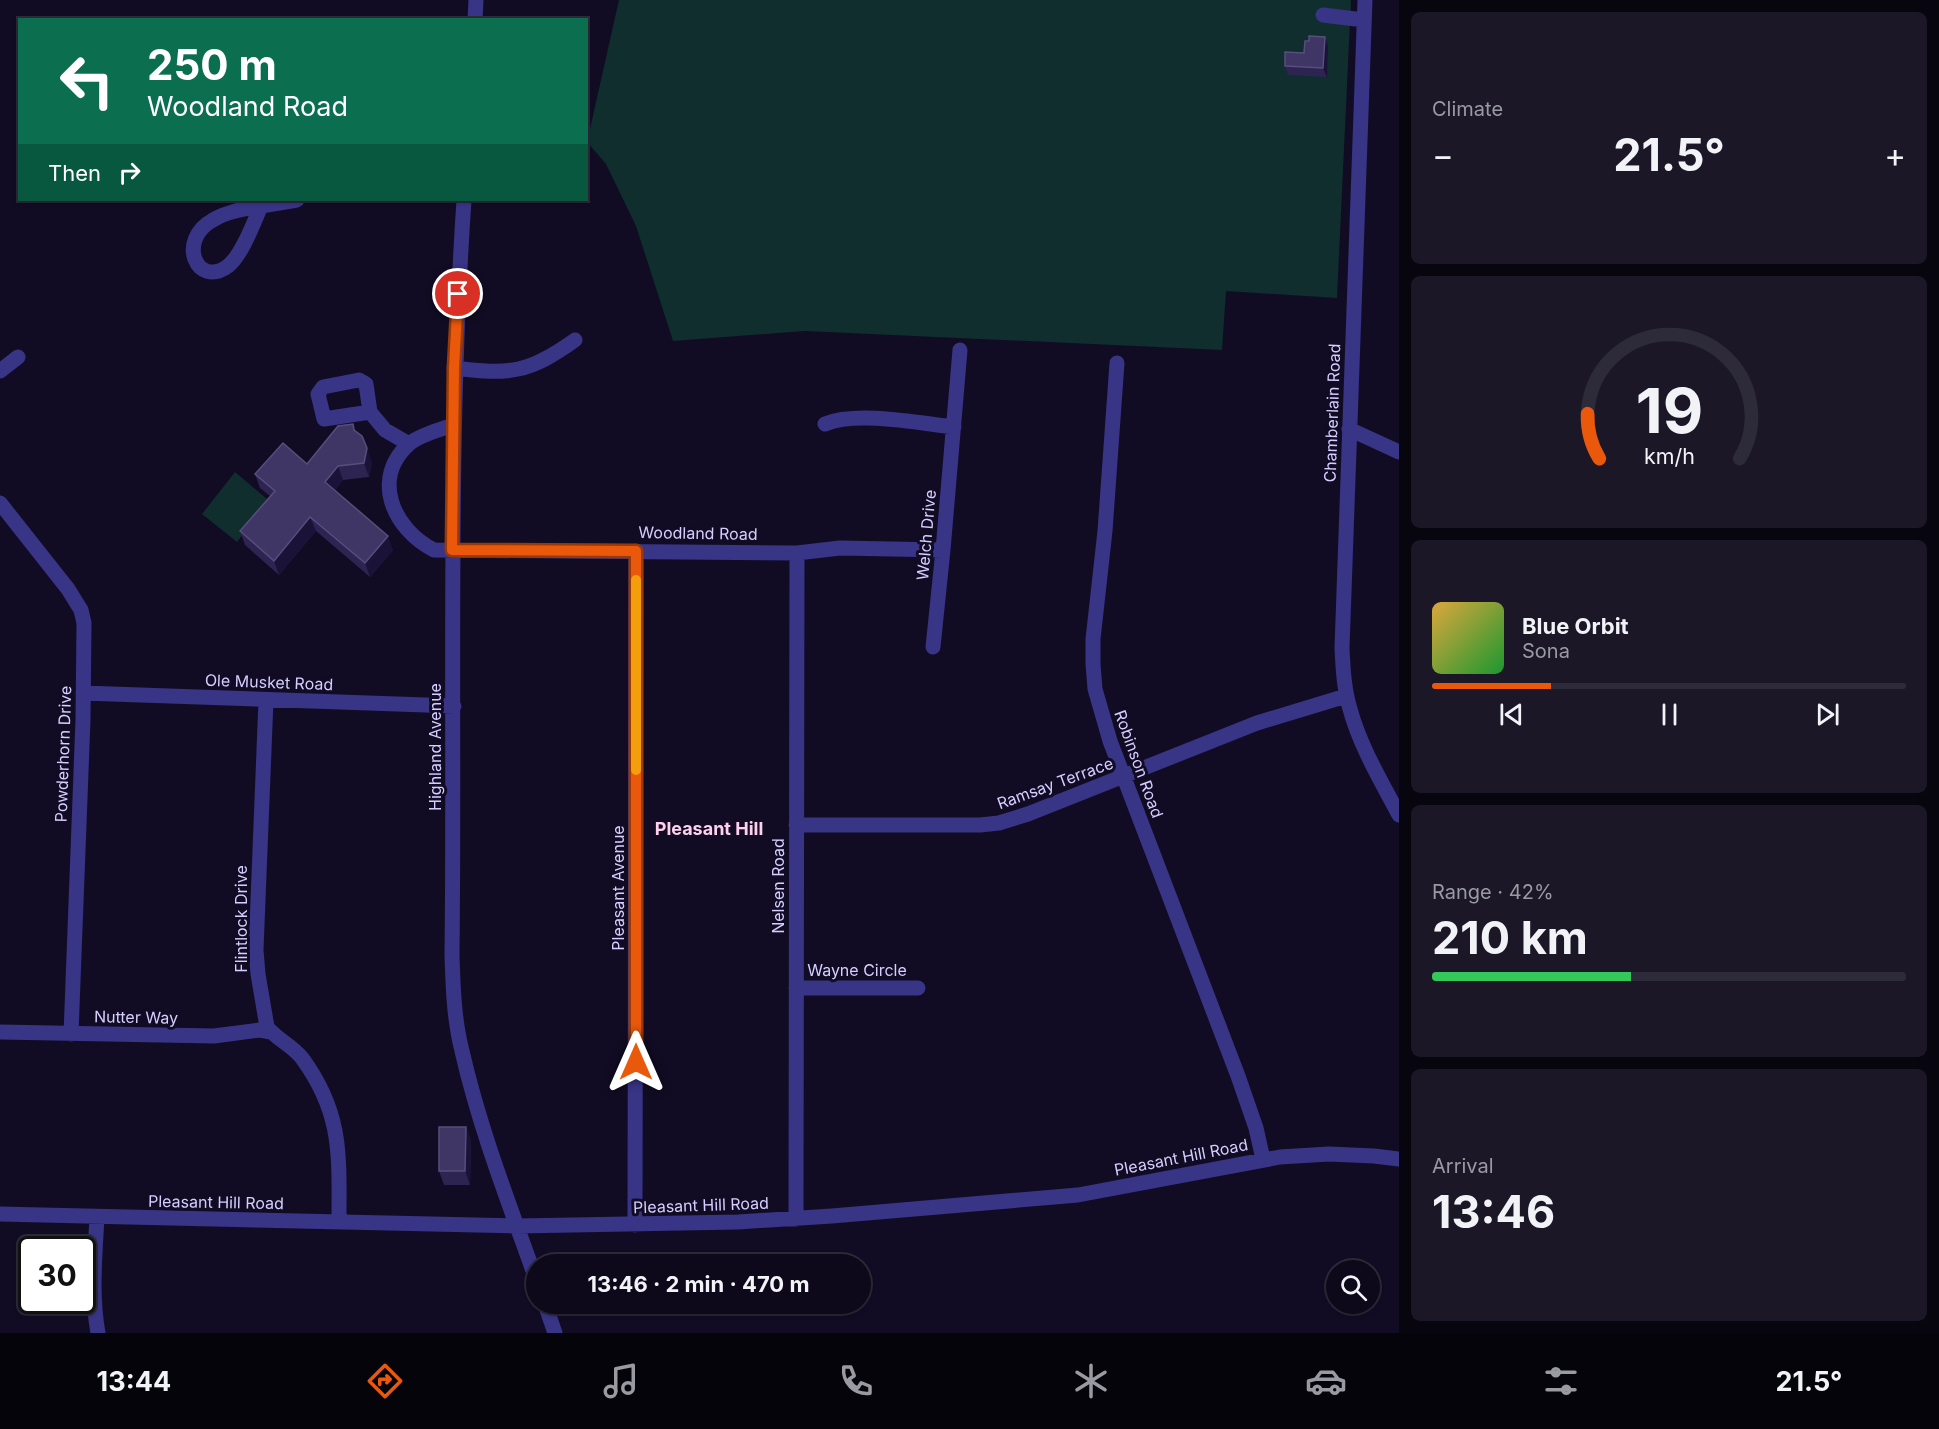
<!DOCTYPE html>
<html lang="en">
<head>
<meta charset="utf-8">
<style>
	:root { --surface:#0d091a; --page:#1b1727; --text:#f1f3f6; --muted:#9a9aa2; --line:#2d2a39; --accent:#ea580c }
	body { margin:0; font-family:Inter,sans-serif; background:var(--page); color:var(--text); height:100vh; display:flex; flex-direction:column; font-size:22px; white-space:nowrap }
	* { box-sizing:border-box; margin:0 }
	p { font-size:20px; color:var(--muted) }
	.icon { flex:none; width:33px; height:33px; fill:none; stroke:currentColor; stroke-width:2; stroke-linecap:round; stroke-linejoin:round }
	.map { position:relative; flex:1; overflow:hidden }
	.panel { display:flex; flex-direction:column; gap:12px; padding:12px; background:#07050e; width:540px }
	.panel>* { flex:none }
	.banner { position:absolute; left:18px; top:18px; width:570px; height:183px; border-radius:0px; box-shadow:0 2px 4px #0004,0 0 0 2px var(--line); background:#0b6e4f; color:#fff; overflow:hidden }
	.controls { position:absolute; left:1326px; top:1260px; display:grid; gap:12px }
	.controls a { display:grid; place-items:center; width:54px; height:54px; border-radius:50%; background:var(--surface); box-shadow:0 2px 4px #0004,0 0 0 2px var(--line); font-size:30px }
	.speed { position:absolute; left:18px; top:1236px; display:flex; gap:12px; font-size:30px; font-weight:700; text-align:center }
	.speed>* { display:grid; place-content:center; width:78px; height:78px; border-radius:50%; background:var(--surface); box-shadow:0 2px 4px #0004,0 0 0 2px var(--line); line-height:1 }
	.speed .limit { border:3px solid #111; border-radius:9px; background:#fff; color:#111 }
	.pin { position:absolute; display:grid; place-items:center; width:51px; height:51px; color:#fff; margin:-26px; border:3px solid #fff; border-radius:50%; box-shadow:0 2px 6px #0007 }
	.me { position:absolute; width:66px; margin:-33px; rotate:0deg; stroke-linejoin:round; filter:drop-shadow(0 0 4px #0008) }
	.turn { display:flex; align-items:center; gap:21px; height:126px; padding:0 30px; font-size:27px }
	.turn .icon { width:78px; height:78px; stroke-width:2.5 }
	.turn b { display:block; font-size:42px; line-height:51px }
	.then { display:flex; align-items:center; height:57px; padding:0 30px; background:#0003; gap:12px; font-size:22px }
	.big { font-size:45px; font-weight:700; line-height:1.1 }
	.panel .card { flex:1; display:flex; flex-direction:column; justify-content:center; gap:9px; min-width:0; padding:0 21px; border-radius:9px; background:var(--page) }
	.panel .dial { align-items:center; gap:0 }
	.dial svg { height:156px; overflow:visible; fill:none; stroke:var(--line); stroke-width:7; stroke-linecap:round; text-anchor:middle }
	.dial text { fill:var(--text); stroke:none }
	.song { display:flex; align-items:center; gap:18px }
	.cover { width:72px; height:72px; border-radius:9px; background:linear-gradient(135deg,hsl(40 70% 55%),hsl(130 70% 35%)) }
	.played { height:6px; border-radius:3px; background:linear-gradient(90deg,var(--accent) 25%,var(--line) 25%) }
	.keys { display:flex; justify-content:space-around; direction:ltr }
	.heat { display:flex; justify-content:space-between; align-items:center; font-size:33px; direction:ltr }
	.charge { height:9px; border-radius:4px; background:linear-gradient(90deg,#34c759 42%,var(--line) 0) }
	.trip { position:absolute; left:526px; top:1254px; width:345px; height:60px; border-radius:30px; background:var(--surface); box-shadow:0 2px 4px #0004,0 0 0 2px var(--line); font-weight:700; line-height:60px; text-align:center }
	.tabs { display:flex; height:96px; justify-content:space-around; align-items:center; background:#05040a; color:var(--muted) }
	.tabs .icon { width:42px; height:42px }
	.tabs .selected { color:var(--accent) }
	.tabs b { font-size:27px; color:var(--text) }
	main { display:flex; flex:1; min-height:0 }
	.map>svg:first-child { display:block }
	.green { fill:#0f2e2d }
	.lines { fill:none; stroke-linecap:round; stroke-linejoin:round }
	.minor { stroke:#383486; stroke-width:15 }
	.wall { fill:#2e2452 }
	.shaded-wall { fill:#1b1337 }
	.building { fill:#403665; stroke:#574e7d; stroke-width:1.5 }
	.route-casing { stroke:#983908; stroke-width:15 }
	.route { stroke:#ea580c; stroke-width:10 }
	.slow { stroke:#f59e0b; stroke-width:10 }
	.labels { text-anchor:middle; stroke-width:6; stroke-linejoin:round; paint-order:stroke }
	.street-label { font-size:16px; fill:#d5ceff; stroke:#110c23 }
	.neighbourhood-label { font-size:18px; font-weight:bold; fill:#ffd0ed; stroke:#110c23 }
</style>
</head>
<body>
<main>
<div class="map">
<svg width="1399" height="1333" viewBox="0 0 1399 1333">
	<rect width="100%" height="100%" fill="#110c23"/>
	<path class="green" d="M619,0H1351L1337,298L1226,291L1222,350L805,331L673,341L636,226L606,164L587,142Z
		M235,472L268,500L237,542L202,514Z"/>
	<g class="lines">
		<path class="minor" d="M1365,0L1342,648C1343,669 1344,689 1350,709C1360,746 1381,781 1399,815
			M1323,15L1364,20
			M475,20L476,0
			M464,200C447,451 455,703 452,955C453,987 454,1020 462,1051C480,1130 510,1206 537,1282
			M261,206C254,222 242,255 228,266C197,289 176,240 213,220C228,211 245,209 261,206Z
			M261,206L297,200
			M1117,363L1105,531L1093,639V664L1095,689L1110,741L1238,1076L1256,1128L1263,1159
			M454,368C510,375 529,373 575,340
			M0,371L18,357
			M370,412L324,419L318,394L323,387L359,380L366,384L370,412L385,430L409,444
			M825,424C857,411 918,423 954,427
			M453,425C439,430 422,434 410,443C370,478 393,529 434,550L797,553L840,548L943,550
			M1349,429L1399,452
			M0,503L68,589L81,610L84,623L83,720L71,1034
			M933,647L943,550L960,350
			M83,693L454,706
			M266,700L256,950L258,974L267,1027C276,1039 292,1045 302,1058C343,1114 339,1156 339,1222
			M796,825H980L999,823L1028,814L1257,723L1346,696
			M796,988H918
			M0,1032L214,1036L260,1030L271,1032
			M0,1214L517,1226L738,1222L832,1216L1078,1195L1280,1157L1329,1154L1374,1156L1399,1159
			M97,1217C95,1256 91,1295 98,1333
			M796,1219L797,553
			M635,1225L636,551
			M545,1304L555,1333"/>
	</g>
	<path class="wall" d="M1325,37L1328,46L1327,77L1288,75L1285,66L1304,53L1309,41Z
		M353,424L356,432L372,463L369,477L343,480L335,490L393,550L370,577L316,531L279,575L245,545L240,531L270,496L260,488L255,474L307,464Z
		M466,1127L471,1141L470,1185H444L439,1171Z"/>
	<path class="shaded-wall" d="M1325,37L1328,46L1327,77L1323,68Z
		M367,448L372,463L369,477L364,463Z
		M338,466L343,480L330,496L325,482Z
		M310,517L316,531L279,575L274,561Z
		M388,536L393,550L370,577L365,563Z
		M466,1127L471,1141L470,1185L465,1171Z"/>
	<path class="building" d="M1309,36L1325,37L1323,68L1285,66V52L1304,53L1305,41H1309Z
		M353,424L354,430L362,436L367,448L364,463L338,466L325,482L388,536L365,563L310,517L274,561L240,531L275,491L255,474L283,443L307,464L338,426Z
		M439,1127H466L465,1171H439Z"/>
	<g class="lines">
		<g class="route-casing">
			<path id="route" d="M458,294L454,368L452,550L636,551V1062"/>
		</g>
		<use href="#route" class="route"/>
		<path class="slow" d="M636,770V580"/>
	</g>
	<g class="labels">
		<g class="street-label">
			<text transform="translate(1332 413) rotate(-88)" y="6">Chamberlain Road</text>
			<text transform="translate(698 533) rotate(1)" y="6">Woodland Road</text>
			<text transform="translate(926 535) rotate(-85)" y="6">Welch Drive</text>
			<text transform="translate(269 682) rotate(2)" y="6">Ole Musket Road</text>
			<text transform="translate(435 747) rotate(-90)" y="6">Highland Avenue</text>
			<text transform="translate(63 754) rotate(-88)" y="6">Powderhorn Drive</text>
			<text transform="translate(1139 764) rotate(70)" y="6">Robinson Road</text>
			<text transform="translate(1055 783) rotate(-20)" y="6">Ramsay Terrace</text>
			<text transform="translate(778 886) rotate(-90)" y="6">Nelsen Road</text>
			<text transform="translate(618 888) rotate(-90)" y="6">Pleasant Avenue</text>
			<text transform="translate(241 919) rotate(-90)" y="6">Flintlock Drive</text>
			<text x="857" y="976">Wayne Circle</text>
			<text transform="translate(136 1017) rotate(1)" y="6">Nutter Way</text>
			<text transform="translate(1181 1157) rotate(-11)" y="6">Pleasant Hill Road</text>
			<text transform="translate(216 1202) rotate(1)" y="6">Pleasant Hill Road</text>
			<text transform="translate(701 1205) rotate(-2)" y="6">Pleasant Hill Road</text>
		</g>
		<g class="neighbourhood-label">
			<text x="709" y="835">Pleasant Hill</text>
		</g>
	</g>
</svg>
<div class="controls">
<a><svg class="icon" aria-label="search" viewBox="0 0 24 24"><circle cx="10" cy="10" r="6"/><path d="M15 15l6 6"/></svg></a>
</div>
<div class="speed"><div class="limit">30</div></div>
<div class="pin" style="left:458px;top:294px;background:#d93025"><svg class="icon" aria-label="arrive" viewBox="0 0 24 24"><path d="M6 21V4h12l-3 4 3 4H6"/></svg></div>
<svg class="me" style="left:636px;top:1062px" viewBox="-20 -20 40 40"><path d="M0-17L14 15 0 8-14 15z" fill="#ea580c" stroke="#fff" stroke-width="4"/></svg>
<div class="trip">13:46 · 2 min · 470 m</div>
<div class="banner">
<div class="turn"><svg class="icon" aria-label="left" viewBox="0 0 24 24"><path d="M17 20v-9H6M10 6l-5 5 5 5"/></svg><div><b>250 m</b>Woodland Road</div></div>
<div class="then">Then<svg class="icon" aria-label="right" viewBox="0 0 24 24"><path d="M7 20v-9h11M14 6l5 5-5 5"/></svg></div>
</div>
</div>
<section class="panel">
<div class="card"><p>Climate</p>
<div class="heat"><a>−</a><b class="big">21.5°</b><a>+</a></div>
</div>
<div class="card dial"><svg viewBox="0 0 100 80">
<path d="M14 69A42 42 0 1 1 86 69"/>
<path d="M14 69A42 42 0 0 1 8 46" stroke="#ea580c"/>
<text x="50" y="56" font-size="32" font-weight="700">19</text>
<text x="50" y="72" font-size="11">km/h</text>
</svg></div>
<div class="card">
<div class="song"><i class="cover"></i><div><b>Blue Orbit</b><p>Sona</p></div></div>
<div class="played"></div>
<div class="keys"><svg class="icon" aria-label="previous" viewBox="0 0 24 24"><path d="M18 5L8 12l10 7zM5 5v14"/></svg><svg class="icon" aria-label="pause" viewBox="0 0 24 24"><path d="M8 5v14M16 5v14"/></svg><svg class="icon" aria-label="next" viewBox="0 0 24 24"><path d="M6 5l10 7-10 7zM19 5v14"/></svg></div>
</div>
<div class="card"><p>Range · 42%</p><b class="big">210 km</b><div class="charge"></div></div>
<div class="card"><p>Arrival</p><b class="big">13:46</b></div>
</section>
</main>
<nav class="tabs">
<b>13:44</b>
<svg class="icon selected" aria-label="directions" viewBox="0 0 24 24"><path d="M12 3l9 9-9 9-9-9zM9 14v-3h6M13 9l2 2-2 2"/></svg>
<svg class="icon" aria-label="music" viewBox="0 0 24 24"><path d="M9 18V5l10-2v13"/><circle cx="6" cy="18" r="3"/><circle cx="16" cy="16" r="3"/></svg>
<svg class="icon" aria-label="phone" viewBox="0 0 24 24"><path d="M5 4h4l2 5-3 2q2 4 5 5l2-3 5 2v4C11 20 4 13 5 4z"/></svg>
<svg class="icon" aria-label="climate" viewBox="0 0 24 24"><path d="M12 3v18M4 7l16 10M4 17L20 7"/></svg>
<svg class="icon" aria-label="car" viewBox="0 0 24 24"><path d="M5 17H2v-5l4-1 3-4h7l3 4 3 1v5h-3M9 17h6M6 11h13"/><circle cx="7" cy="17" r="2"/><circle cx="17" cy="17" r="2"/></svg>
<svg class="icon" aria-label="filters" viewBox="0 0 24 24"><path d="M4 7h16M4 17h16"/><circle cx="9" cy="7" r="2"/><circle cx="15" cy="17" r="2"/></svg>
<b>21.5°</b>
</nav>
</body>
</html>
